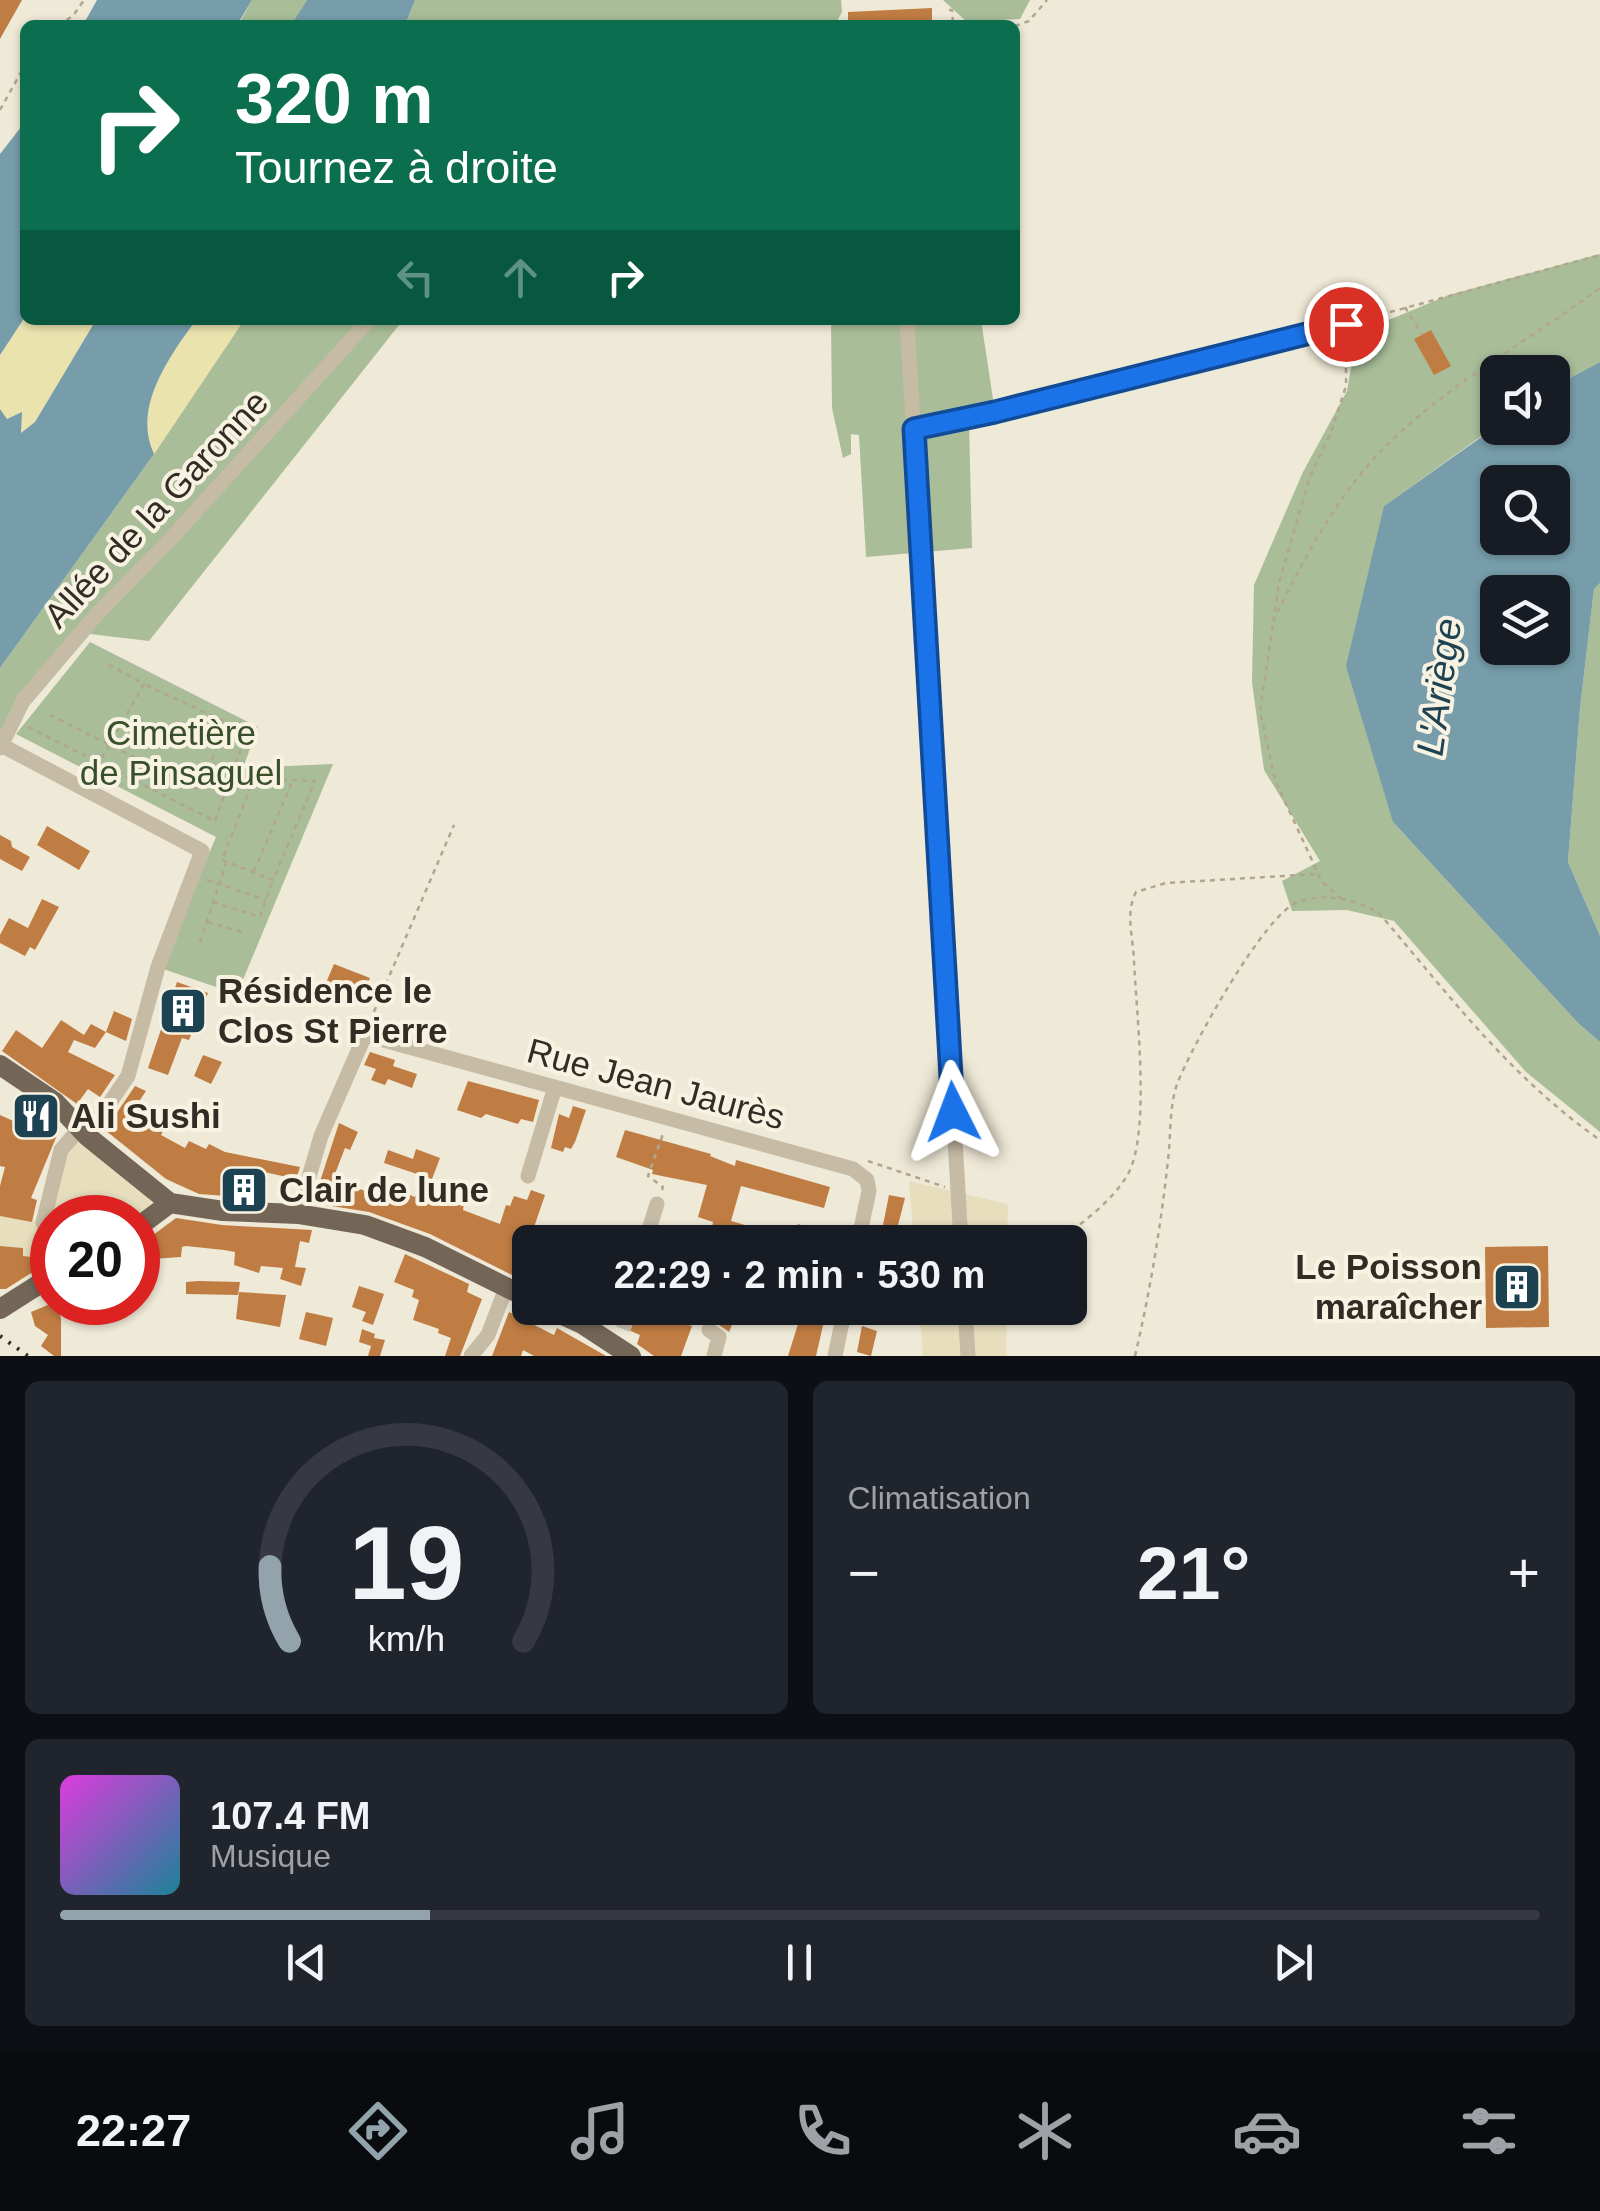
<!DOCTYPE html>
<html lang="fr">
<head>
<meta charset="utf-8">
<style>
	:root { --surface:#171b24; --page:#20242c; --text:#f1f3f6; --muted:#9ea1a6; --line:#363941; --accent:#92a3ac }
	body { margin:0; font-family:Helvetica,sans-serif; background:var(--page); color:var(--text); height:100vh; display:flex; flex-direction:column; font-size:38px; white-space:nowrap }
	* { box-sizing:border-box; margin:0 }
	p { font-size:32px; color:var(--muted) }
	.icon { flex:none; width:55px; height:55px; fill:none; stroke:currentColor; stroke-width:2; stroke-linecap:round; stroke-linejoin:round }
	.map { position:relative; height:1356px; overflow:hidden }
	.details { display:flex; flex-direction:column; gap:25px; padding:25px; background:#0d0f14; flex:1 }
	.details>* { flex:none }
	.banner { position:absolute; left:20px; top:20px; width:1000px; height:305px; border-radius:15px; box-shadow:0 2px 8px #0004; background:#0b6e4f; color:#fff; overflow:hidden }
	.fabs { position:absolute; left:1480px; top:355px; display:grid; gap:20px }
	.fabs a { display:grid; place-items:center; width:90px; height:90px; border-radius:15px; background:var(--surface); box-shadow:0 2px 8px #0004; font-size:50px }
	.speed { position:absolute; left:30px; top:1195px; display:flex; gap:20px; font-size:50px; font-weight:700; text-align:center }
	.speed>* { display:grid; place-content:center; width:130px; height:130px; border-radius:50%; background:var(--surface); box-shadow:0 2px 8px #0004; line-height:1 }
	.speed .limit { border:15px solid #d22; background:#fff; color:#111 }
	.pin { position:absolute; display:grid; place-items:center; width:85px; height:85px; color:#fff; margin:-42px; border:5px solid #fff; border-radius:50%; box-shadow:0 2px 10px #0007 }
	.me { position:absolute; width:110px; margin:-55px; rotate:357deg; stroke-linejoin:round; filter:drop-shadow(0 0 8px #0008) }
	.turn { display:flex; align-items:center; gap:35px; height:210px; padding:0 50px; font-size:45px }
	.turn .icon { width:130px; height:130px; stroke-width:2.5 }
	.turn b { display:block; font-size:70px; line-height:85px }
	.lanes { display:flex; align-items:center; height:95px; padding:0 50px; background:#0003; justify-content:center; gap:50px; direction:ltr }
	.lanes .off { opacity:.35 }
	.big { font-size:75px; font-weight:800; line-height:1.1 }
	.details .tile { flex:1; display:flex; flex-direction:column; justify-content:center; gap:15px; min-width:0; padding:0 35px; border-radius:15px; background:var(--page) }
	.details .dial { align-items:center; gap:0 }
	.dial svg { height:260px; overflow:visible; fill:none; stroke:var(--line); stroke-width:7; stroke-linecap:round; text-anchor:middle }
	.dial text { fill:var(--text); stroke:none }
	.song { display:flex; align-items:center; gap:30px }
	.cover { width:120px; height:120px; border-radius:15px; background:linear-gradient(135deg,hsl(300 70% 55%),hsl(190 70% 35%)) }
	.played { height:10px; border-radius:5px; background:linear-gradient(90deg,var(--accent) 25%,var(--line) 25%) }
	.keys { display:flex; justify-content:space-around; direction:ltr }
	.heat { display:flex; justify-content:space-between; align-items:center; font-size:55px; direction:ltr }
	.details .tiles { flex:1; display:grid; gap:25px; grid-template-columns:1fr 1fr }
	.tile:last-child { grid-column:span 2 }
	.trip { position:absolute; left:512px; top:1225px; width:575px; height:100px; border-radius:15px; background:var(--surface); box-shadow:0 2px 8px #0004; font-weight:800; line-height:100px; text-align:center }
	.tab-bar { display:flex; height:160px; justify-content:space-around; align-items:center; background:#090b0e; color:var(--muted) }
	.tab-bar .icon { width:70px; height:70px }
	.tab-bar .active { color:var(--accent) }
	.tab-bar b { font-size:45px; color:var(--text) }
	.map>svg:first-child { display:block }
	.green { fill:#a8bd98 }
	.sand { fill:#eae3ae }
	.plaza { fill:#e7debe }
	.water { fill:#779dab; fill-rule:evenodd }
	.building { fill:#c07d43 }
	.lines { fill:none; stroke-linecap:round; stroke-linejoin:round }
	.minor-tunnel { stroke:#c9c3b3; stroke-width:15; stroke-dasharray:15 8; stroke-linecap:butt }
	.path { stroke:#b2a58e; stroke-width:2.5; stroke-dasharray:5 5; stroke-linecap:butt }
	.minor { stroke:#c6bba4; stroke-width:15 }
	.major { stroke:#736657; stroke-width:20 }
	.rail { stroke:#322c25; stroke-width:4; stroke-dasharray:2.5 8; stroke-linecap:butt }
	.route-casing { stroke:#114b97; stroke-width:25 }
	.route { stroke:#1a73e8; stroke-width:18 }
	.labels { text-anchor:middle; stroke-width:8; stroke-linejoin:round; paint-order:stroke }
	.street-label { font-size:35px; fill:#322c25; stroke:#f7f2e2 }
	.park-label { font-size:35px; fill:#394f2a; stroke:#f7f2e2 }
	.poi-label { font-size:35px; font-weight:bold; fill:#322c25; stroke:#f7f2e2; text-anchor:start }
	.water-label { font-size:38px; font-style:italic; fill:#1d4251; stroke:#f7f2e2 }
</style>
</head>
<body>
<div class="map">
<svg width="1600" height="1356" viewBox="0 0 1600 1356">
	<rect width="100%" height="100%" fill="#efe9d7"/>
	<path class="green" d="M252,0H307L291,25H244L241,20Z
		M415,0H841L842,12L835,25H405Z
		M943,0H1030L1020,19L967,22Z
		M1600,254V362L1553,387L1552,372H1498L1497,425L1384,506L1393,822L1578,1023L1600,1042V1132L1526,1072L1394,921L1347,910L1292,911L1282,881L1320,861L1264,770L1252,682L1254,585L1303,472L1347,391L1357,333L1449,295Z
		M244,320H403L149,641L90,634L0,740V668L154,454Z
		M831,320H981L995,412L969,423L972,548L866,557L859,435L851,434V454L843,458L832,408Z
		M1600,583V936L1568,862L1580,708L1594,589Z
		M90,642L258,727L243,768L333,764L237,994L160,968L216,837L16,734Z"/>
	<path class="sand" d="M25,317V320H96L35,422L20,434L21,413L7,419L0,409V355Z
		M196,320H244L154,454C132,407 169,357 196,320Z"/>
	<path class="plaza" d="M71,1128L146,1192L151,1202L150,1209L138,1218H52V1267L43,1274V1258L0,1255V1216L35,1221L59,1143Z
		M909,1181L1008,1204L1007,1242H914Z
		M919,1308H1007L1006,1356H923Z"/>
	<path class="water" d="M97,0H252L237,25H83Z
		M307,0H415L405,25H291Z
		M25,122V317L0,355V154Z
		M96,320H196C169,357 132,408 154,454L0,668V409L7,419L22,412L21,433L35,422Z
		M1600,362V583L1594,589L1580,708L1568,862L1600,936V1042L1578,1023L1393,822L1346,666L1384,506L1497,426L1552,428L1553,387ZM1552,482V538H1498V482ZM1552,592V648H1498V592Z"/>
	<path class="building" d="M0,0H22L0,39Z
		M932,8V21L928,25H848V12Z
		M1431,330L1451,366L1434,375L1414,339Z
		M47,826L90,851L79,870L37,845Z
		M0,835L11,841L12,847L30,857L22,871L0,859Z
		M42,899L59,907L35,950L30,947L25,956L0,943V935L9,918L28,928Z
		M334,964L370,978L361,1000L325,985Z
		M177,982L208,993L189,1040L182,1038L168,1075L148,1068Z
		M114,1011L132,1019L126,1041L106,1032Z
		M61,1020L84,1035L91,1024L106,1032L95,1048L74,1040L68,1052L115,1075L100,1097L88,1089L77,1104L2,1051L16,1030L42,1048Z
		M370,1052L395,1060L393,1066L417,1074L412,1088L388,1079L385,1085L371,1080L376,1069L364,1065Z
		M203,1055L222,1062L211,1084L194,1076Z
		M468,1081L539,1100L533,1122L521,1119L518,1124L486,1114L481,1118L457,1110Z
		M135,1086L146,1091L138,1103L170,1118L161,1135L185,1148L189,1141L206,1149L209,1144L225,1152L300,1167L296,1179L264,1172L260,1179H256L253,1198L199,1194L166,1179L105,1130Z
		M573,1106L586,1110L575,1142L571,1149L565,1147L563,1152L551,1148L559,1114L569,1118Z
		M32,1107L60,1128L31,1198L37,1200L32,1222L0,1216V1186L5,1167L0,1166V1115L20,1124Z
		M339,1123L358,1132L350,1150L345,1148L333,1179L348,1185L374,1194L378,1183L415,1197L422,1177L453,1187L449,1198L464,1203L463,1210L500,1224L506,1205L510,1206L514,1196L527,1200L531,1190L545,1195L531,1236L536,1238L530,1242V1284L430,1234L369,1212L313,1203Z
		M625,1130L711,1154L710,1156L735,1166L736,1160L830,1187L824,1208L741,1186L731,1221L752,1227L747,1242H709L713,1222L698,1217L707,1185L652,1174L653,1170L616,1157Z
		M416,1149L440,1158L432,1179L384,1163L388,1150L413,1159Z
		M889,1195L905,1198L896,1233L893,1232L891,1242H874L877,1229L882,1230Z
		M176,1218L222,1225L312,1230L309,1243L300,1241L295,1267L306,1268L301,1286L280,1279L283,1268L261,1266L259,1273L234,1265L235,1252L224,1250L186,1246L182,1247L181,1257L152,1259L153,1263L138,1268V1242L149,1238Z
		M798,1224L847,1239V1242H792Z
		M0,1246L23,1248V1256L40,1258L39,1268L6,1289H0Z
		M1548,1246L1549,1327L1486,1328L1485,1247Z
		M405,1254L469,1284L467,1292L482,1299L460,1356H445L451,1338L438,1333L439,1329L413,1320L419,1300L412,1297L414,1290L394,1282Z
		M186,1282L198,1281L240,1282L238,1295L186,1294Z
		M359,1286L384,1294L373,1325L362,1321L366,1312L352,1307Z
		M239,1292L286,1295L280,1327L236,1319Z
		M55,1302L61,1318V1356H54L41,1346L48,1335L35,1326L31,1312Z
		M579,1308H629L662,1321L664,1317L692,1326L681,1356H654L637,1344L640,1335Z
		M803,1308H827L816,1356H788Z
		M699,1309L734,1320L729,1332L711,1319L700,1323L694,1320Z
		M306,1312L333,1318L326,1346L299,1339Z
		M509,1312L554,1335L557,1328L606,1356H534L523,1350L521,1356H492Z
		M862,1326L877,1331L871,1356L857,1352Z
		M362,1329L375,1334L374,1338L385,1340L380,1356H368L371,1346L359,1342Z"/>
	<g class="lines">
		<path class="minor-tunnel" d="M623,1329L631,1308"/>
		<path class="path" d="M949,10H952L953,23
			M58,25L73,16L84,0
			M1015,26L1029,21L1047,0
			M0,110L25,65
			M1405,307L1422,335
			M1361,320L1600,255
			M1273,621C1298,571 1324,520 1359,476C1424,396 1519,348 1600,288
			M50,715L200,790L226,724
			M124,723L174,746
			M28,727L215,821L247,732L144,684
			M92,775L144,684L106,663
			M232,778L315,781L273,880L222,860L254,779
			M254,871L292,782
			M207,880L266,900
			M1342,899L1322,882L1275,780L1260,711L1279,583L1309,479L1331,432L1346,386V341
			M213,902L260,917L272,882
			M208,922L245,933
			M200,942L226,863
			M370,1021L454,825
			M868,1161L945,1187
			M662,1190L663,1187L648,1176L663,1134
			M1056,1242C1081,1224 1112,1202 1128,1174C1151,1132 1136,1011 1134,960C1133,936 1125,914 1136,892L1166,883L1317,874
			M48,1257L52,1237
			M1135,1356C1150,1292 1161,1225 1168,1160C1171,1136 1169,1108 1177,1084C1191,1048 1264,914 1298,902C1324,892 1357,900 1379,913C1448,994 1511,1078 1600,1140"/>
		<path class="minor" d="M907,320L961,1242
			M913,429L995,412L1346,324
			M1,745L202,851L158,967L128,1076L87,1136
			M0,748L24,699L98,613L167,543L369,320
			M528,1176L555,1087
			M298,1214L321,1136L365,1035L853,1169L867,1180L869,1191L858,1242
			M43,1223L61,1150L80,1128
			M645,1242L657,1204
			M965,1308L968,1356
			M709,1330L719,1337L714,1356
			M471,1356L488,1335L506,1288
			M835,1356L845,1308"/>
		<path class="major" d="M0,1065L55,1102L87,1136L170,1203L223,1211L298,1214L365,1225L425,1247L530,1299
			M138,1227L170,1203
			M547,1308L582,1324L631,1356
			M0,1309L52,1276"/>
		<path class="rail" d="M0,1336L28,1356"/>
	</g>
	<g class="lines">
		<g class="route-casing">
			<path id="route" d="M953,1112L914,429L995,412L1346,324"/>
		</g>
		<use href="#route" class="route"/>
	</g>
	<defs>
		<g id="building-square" transform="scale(2.5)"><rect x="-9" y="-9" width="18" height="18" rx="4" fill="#1d4251" stroke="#f7f2e2"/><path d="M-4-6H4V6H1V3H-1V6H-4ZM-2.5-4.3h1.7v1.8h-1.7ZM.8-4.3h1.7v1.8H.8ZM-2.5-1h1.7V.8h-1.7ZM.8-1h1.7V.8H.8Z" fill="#fff"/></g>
		<g id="restaurant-square" transform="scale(2.5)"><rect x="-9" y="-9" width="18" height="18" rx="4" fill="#1d4251" stroke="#f7f2e2"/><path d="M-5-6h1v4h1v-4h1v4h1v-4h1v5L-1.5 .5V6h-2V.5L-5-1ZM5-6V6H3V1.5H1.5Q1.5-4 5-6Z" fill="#fff"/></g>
	</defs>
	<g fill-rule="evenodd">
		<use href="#building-square" x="183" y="1011"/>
		<use href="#restaurant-square" x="36" y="1116"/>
		<use href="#building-square" x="244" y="1190"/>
		<use href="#building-square" x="1517" y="1287"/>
	</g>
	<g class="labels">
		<g class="street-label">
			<text transform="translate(156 509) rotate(-47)" y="12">Allée de la Garonne</text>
			<text transform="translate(656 1084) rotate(15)" y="12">Rue Jean Jaurès</text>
		</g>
		<g class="park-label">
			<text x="181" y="745">Cimetière<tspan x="181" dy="40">de Pinsaguel</tspan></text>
		</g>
		<g class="poi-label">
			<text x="218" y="1003">Résidence le<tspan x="218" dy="40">Clos St Pierre</tspan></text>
			<text x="71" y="1128">Ali Sushi</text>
			<text x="279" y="1202">Clair de lune</text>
			<text x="1482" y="1279" text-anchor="end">Le Poisson<tspan x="1482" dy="40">maraîcher</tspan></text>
		</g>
		<g class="water-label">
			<text transform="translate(1439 687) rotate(-82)" y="13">L'Ariège</text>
		</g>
	</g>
</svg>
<div class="fabs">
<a><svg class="icon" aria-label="sound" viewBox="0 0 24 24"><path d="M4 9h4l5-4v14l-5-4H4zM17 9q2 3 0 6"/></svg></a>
<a><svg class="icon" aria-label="search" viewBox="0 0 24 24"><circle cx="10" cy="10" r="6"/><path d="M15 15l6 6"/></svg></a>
<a><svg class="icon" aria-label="layers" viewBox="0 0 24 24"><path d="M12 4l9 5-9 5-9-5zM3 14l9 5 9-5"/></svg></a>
</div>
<div class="speed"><div class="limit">20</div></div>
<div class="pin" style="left:1346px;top:324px;background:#d93025"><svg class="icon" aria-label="arrive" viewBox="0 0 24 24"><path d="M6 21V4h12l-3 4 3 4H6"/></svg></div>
<svg class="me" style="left:953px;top:1112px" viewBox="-20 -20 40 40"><path d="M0-17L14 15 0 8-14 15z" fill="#1a73e8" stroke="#fff" stroke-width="4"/></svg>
<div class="trip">22:29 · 2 min · 530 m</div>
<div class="banner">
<div class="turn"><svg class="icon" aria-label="right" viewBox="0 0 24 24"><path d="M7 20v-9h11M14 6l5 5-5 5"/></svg><div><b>320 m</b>Tournez à droite</div></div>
<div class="lanes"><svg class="icon off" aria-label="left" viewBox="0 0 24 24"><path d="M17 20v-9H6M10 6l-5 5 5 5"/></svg><svg class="icon off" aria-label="ahead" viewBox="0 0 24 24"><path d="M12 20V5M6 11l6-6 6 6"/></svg><svg class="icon" aria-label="right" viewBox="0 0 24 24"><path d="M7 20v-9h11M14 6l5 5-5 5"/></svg></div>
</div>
</div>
<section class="details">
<div class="tiles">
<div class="tile dial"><svg viewBox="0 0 100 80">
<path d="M14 69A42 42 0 1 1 86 69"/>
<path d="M14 69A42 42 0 0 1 8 46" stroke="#92a3ac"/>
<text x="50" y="56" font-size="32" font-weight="700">19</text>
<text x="50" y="72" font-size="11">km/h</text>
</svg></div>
<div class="tile"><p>Climatisation</p>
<div class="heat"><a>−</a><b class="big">21°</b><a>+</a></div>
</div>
<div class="tile">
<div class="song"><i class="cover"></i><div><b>107.4 FM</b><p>Musique</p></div></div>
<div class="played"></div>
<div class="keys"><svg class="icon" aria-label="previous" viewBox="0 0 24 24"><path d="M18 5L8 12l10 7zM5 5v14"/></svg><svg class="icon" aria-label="pause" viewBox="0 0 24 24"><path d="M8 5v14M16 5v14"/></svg><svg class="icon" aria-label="next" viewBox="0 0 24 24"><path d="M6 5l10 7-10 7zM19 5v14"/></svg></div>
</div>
</div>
</section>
<nav class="tab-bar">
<b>22:27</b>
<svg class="icon active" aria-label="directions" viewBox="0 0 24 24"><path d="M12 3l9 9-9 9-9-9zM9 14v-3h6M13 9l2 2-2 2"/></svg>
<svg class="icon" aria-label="music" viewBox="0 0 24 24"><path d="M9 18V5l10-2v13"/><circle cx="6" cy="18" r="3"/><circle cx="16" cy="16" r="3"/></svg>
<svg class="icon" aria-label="phone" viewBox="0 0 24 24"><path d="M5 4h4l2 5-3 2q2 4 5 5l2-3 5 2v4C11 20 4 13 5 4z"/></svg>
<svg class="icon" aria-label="climate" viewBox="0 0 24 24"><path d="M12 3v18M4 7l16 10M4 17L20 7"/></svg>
<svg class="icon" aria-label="car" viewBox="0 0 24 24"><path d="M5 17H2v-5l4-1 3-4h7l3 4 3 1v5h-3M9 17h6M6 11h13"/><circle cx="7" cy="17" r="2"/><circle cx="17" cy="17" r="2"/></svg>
<svg class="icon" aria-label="filters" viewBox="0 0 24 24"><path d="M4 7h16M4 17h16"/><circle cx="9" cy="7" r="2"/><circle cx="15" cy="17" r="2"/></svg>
</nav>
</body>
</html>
